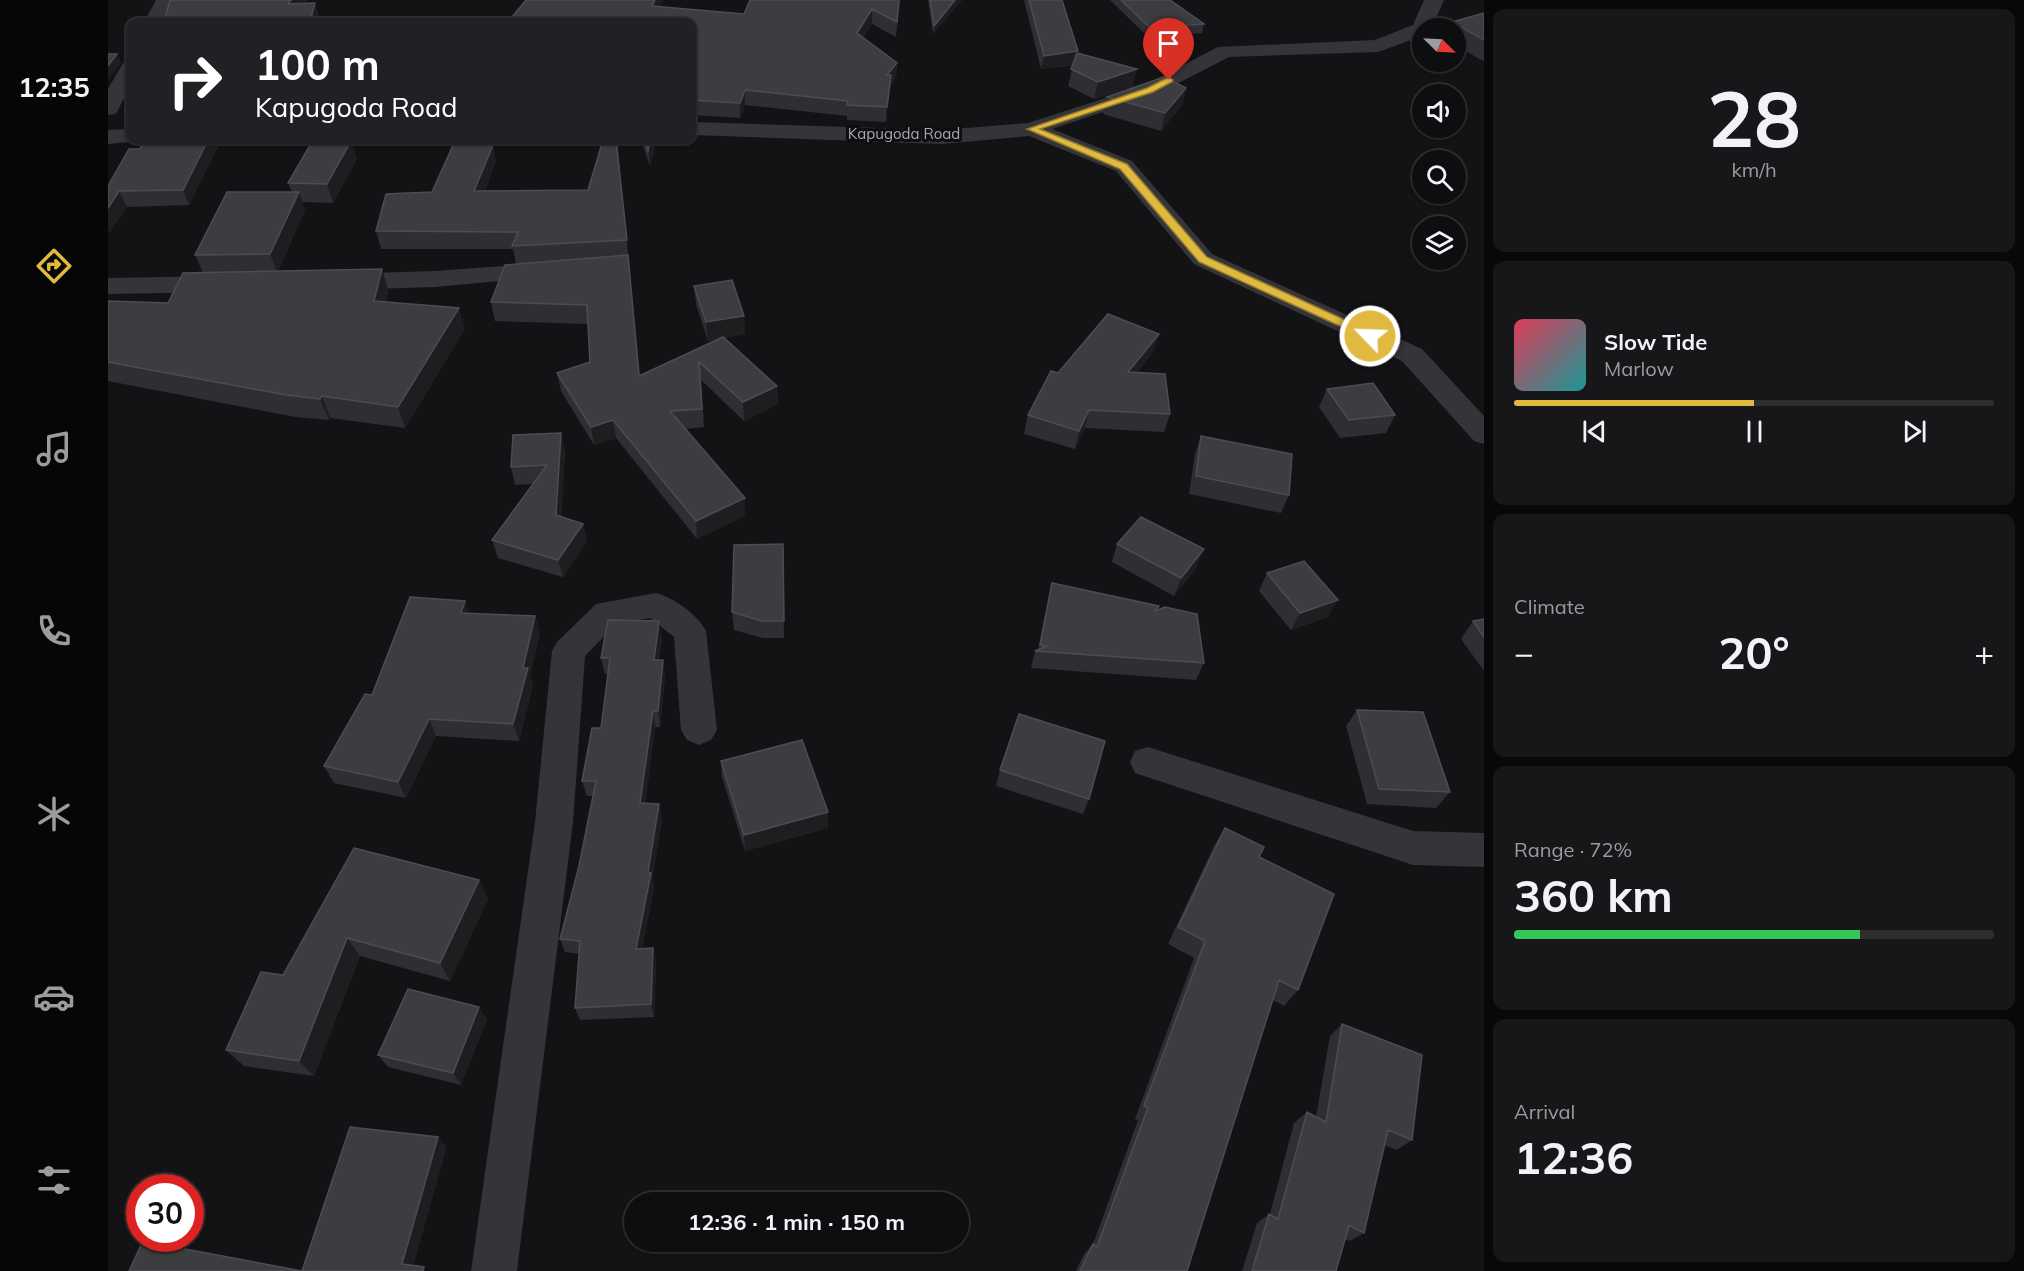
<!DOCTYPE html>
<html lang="en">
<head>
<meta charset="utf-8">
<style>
	:root { --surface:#0e0e10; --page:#171719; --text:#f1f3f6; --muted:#9b9c9f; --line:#2e2e30; --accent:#e0b940 }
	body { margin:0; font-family:Mulish,sans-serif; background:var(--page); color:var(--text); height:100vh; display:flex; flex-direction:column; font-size:22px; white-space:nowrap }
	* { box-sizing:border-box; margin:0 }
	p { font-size:20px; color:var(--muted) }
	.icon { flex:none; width:33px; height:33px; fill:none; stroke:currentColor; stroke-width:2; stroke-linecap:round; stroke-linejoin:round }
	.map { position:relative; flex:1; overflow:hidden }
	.details { display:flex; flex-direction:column; gap:9px; padding:9px; background:#080809; width:540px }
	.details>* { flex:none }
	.hud { position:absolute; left:18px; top:18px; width:570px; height:126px; border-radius:12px; box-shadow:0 2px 4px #0004,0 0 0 2px var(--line); background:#202124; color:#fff; overflow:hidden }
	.needle { width:39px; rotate:114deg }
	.controls { position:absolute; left:1304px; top:18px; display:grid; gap:12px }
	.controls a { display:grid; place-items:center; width:54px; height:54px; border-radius:50%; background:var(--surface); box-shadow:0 2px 4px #0004,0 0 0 2px var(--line); font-size:30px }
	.speed { position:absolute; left:18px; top:1174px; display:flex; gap:12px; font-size:30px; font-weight:700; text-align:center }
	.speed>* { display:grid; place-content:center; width:78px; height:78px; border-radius:50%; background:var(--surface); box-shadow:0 2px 4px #0004,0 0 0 2px var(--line); line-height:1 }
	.speed .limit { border:9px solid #d22; background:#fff; color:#111 }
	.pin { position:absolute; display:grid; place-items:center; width:51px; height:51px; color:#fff; margin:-62px -26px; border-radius:50% 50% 50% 0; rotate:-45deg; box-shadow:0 0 6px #0007 }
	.pin .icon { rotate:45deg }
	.me { position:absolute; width:66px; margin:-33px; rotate:294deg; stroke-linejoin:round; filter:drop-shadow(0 0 4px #0008) }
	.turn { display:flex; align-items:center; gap:21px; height:126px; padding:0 30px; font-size:27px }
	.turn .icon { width:78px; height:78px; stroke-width:2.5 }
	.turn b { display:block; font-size:42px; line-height:51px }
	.big { font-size:45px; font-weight:700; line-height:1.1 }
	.details .widget { flex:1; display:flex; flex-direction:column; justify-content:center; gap:9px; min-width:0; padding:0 21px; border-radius:12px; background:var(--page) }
	.details .dial { align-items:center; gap:0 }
	.dial b { font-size:78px; line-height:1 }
	.song { display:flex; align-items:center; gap:18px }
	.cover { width:72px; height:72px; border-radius:9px; background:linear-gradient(135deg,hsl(350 70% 55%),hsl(180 70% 35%)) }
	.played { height:6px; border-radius:3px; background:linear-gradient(90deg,var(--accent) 50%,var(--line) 50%) }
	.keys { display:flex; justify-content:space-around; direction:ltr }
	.heat { display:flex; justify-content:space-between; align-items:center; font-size:33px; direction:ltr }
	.charge { height:9px; border-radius:4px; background:linear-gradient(90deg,#34c759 72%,var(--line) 0) }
	.trip { position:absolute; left:516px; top:1192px; width:345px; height:60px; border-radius:30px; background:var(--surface); box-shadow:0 2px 4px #0004,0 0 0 2px var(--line); font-weight:700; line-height:60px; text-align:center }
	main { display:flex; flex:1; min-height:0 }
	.dock { display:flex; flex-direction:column; width:108px; justify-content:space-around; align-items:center; background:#060606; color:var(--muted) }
	.dock .icon { width:42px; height:42px }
	.dock .active { color:var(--accent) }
	.dock b { font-size:27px; color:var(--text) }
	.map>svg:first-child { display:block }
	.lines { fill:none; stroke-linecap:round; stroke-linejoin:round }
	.minor { fill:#353539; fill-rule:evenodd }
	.wall { fill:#2f2f33 }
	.shaded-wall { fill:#1e1e21 }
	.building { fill:#3c3c41; stroke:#4c4d53; stroke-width:1.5 }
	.route { fill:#e0b940; stroke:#92782a; stroke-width:1.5 }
	.labels { text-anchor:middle; stroke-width:6; stroke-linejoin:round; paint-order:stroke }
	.far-street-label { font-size:15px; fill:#a6a9b4; stroke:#0e0e10 }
</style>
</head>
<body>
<main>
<nav class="dock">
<b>12:35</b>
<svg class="icon active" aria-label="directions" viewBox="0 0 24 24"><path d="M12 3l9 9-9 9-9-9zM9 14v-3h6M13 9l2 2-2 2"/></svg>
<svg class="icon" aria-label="music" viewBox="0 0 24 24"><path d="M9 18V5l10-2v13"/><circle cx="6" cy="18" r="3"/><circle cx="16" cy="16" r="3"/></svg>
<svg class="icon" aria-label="phone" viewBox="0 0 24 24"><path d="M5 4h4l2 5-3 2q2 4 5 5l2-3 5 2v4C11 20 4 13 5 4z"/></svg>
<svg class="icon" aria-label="climate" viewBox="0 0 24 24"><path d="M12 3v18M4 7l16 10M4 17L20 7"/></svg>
<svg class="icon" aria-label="car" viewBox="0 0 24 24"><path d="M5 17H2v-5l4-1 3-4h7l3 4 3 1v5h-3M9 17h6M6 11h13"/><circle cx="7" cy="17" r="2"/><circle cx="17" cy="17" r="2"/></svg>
<svg class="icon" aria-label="filters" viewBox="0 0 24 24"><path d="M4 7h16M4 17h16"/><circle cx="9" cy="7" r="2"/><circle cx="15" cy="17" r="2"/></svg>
</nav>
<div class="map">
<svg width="1376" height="1271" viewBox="0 0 1376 1271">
	<rect width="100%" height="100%" fill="#131315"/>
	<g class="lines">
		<path class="minor" d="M48,0H68L56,22H36Z
			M1316,0H1336L1324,28H1314V36L1270,52L1121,57L1049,94L944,129L1024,161L1104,254L1314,349L1376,416V444L1366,441L1294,361L1086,264L1008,171L921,136L834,144L584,135V122L834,130L920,123L1035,86L1110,47L1267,40L1305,25Z
			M22,61V86L8,114L0,115V89L15,63Z
			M22,129V140L30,141L0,144V130Z
			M437,263L446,266L450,271L446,276L327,287L231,290L222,287L218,282L222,277L231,274L327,271Z
			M114,276L123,279L127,284L123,289L114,292L0,294V278Z
			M548,593C566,598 589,614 598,631L609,730L603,740L591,745L579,740L573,730L566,637L542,618L508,624L477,656L465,822L409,1271H363L427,822L444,651L449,642L488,604Z
			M1040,747L1305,831L1376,833V867L1305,865L1027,773L1022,762L1027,751Z"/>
	</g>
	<path class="wall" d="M418,0H555L552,7L636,14L642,0H792L788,37L764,24L755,38L789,63L788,78L782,85L778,122L739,120V116L637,105L632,118L584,115V22Z
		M820,0H854L825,34Z
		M916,0H954L970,51V53L1025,87L986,99L960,86L965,65L933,69Z
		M1002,0H1062L1096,24L1094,33L1040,37Z
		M1376,13V61H1375L1347,45V28H1341L1344,22Z
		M1078,88L1074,105L1053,131L995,114L999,97Z
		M35,140H113L81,205L19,207L0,186L32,149Z
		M509,140L532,375L612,339L600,341L588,304L586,286L636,316L637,334L616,338L669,386L670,404L636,421L593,380L596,427L577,429L637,498V516L589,539L508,438L486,445L453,391L449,373L482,362L480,324L387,321L383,302L429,263L408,264L405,249H273L268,231L324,192L388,161L377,191L480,190Z
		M533,140H549L542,166Z
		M249,159L225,203L194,202L197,210L170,271L280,290L278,302L357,329L297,428L222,418L221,420L187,417L0,381V301L60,303L95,273L87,255L184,192L180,183Z
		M1051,334L1045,352L1029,373L1062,414L1056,432L977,428L967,449L916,434L920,415L950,373Z
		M1219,389L1287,415L1278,433L1232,438L1211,407Z
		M1093,436L1181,495L1173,513L1081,494L1087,454Z
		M457,451L453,517L475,524L479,541L455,577L390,558L384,540L425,484L407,485L403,467Z
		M675,544L676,638H655L626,630L624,612Z
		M1009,544L1089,567L1066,596L1004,562Z
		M1159,573L1220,617L1183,630L1151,591Z
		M944,583L1051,606L1049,610L1096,663L1088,680L923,668L927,651L930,650L940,600Z
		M357,601L361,613L427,616L432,633L422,675L425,685L411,741L328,736L298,798L226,783L216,766L264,695Z
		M1376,619V671L1353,639L1365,621Z
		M554,638L551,660H555L557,676L552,727H547L537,804H551L554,819L544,880L546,887L534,949L545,948L548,961L546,1017L472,1020L467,1008L472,954L457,952L452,939L471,866L485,796H479L474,781L493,728L500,674H497L493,658Z
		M1249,710L1342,792L1328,808L1259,804L1238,726Z
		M613,761L720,812V828L637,851L614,777Z
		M892,770L981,799L975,814L888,786Z
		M1117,828L1151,857L1190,990L1176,1006L1165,1000L1079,1271H968L976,1254L985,1244L1030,1120L1027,1119L1086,958L1060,944L1106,846Z
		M246,848L371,880L380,899L342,981L252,956L206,1076L136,1066L118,1050L175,975Z
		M379,1019L353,1085L280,1067L270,1055Z
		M1234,1024L1304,1140L1289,1150L1276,1145L1256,1233L1242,1241L1237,1239L1228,1271H1134L1149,1223L1161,1214H1162L1186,1123L1199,1112L1208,1117L1222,1036Z"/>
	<path class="shaded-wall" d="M183,0H200L185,18L180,4Z
		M547,0H555L546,21L544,6Z
		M791,0H792L788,37L789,22Z
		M847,0H854L825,34L826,26Z
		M207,3L212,18L210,22H202Z
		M764,9V24L748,48L749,33Z
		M970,51L968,64L933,69L936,56Z
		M9,54L13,63L0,80V66Z
		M789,63L788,78L782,85L778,122L779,75Z
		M1029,69L1025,87L986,99L990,82Z
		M1078,88L1074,105L1053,131L1057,113Z
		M637,90V105L632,118V103Z
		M100,140H113L81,205L75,190Z
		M543,140H549L542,166L540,151Z
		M243,141L249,159L225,203L219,184Z
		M385,145L388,161L370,208L366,191Z
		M11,191L19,207L0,235V208Z
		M191,192L197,210L169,272L162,254Z
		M520,255L522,274L534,394L531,376Z
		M274,269L280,290L273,323L266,301Z
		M351,308L357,329L297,428L290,407Z
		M636,316L637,334L600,341L598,322Z
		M1051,334L1045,352L1015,390L1020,372Z
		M669,386L670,404L636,421L635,402Z
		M214,396L222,418L221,420L212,399Z
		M981,410L977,428L967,449L971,431Z
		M505,420L508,438L486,445L483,427Z
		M453,433L457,451L452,533L448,515Z
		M637,498V516L589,539L588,521Z
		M475,524L479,541L455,577L450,560Z
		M1096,549L1089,567L1066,596L1073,578Z
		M1230,600L1220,617L1183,630L1192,613Z
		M357,601L363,618L353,613Z
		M427,616L432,633L422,675L425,685L411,741L405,724L415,668Z
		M551,621L554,638L549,676L546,660Z
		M555,660L557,676L552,727L550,711Z
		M545,711L547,727L535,818L532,803Z
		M321,719L328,736L298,798L290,782Z
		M551,804L554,819L544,880L546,887L531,962L528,949Z
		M720,812V828L637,851L636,835Z
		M371,880L380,899L342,981L332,963Z
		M239,938L252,956L206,1076L191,1061Z
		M545,948L548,961L546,1017L543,1004Z
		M371,1007L379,1019L353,1085L345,1073Z
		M330,1137L339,1147L304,1271L294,1264Z"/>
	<path class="building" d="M62,0H183L180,4L207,3L202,22H56Z
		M418,0H547L544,6L636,14L642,0H791L789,22L764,9L749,33L789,63L779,75H783L779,107L739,105L740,101L637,90L632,103L584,100V22H400Z
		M822,0H847L826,26Z
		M921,0H954L970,51L936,56Z
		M1013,0H1062L1096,24L1042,28Z
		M1376,13V40L1344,22Z
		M969,53L1029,69L990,82L963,69Z
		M0,54H9L0,66Z
		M1056,77L1078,88L1057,113L999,97Z
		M35,140H100L75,190L11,191L0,208V186L21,149H32Z
		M205,140L243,141L219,184L180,183Z
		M495,140H508L519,240L404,246L410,232L268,231L278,194L324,192L346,143L385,145L366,191L480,190Z
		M536,140H543L540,151Z
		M119,192H191L162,254L87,255Z
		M520,255L531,376L615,337L669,386L635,402L591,362L594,409L562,411L637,498L588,521L505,420L483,427L449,373L482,362L479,305L383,302L397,265Z
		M274,269L266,301L351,308L290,407L214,396L212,399L178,395L0,362V301L60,303L75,273Z
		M624,280L636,316L598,322L586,286Z
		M1000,314L1051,334L1020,372L1057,374L1062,414L981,410L971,431L920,415L943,371L950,373Z
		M1265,383L1287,415L1241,420L1219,389Z
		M453,433L448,515L475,524L450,560L384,540L439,465L403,467L405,435Z
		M1093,436L1184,454L1181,495L1088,476Z
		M1033,517L1096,549L1073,578L1009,544Z
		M675,544L676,621H654L624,612L626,545Z
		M1196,561L1230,600L1192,613L1159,573Z
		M944,583L1051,606L1047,611L1057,607L1089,614L1096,663L927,651L939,646L932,645Z
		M302,597L357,601L353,613L427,616L415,668H420L405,724L321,719L290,782L216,766L257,694L264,695Z
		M1376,619V637L1365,621Z
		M500,620L551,621L546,660H555L550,711H545L532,803L551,804L540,872L543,873L528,949L545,948L543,1004L467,1008L472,941L452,939L471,866L488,781H474L484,728H493L502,658H493Z
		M1249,710L1315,712L1342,792L1271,789Z
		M911,714L997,741L981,799L892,770Z
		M694,740L720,812L636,835L613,761Z
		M1117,828L1156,847L1151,857L1226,894L1190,990L1171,980L1079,1271H972L985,1244L989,1247L1040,1107L1036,1106L1097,941L1070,927Z
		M246,848L371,880L332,963L239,938L191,1061L118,1050L153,972L175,975Z
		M300,989L371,1007L345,1073L270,1055Z
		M1234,1024L1314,1055L1304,1140L1280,1130L1256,1233L1241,1225L1228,1271H1144L1161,1214L1170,1219L1199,1112L1218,1122Z
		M242,1127L330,1137L294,1264L316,1267L315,1271H21L35,1241L194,1271Z"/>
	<path class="route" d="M1061,77L1065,80L1064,82L1045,92L932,129L1019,164L1099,257L1266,333V338H1258L1091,262L1012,169L919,129L1039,88Z"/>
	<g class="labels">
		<g class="far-street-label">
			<text x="796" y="139">Kapugoda Road</text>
		</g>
	</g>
</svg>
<div class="controls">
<a><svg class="needle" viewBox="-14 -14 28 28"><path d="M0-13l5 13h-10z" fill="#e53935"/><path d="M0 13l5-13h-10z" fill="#9b9c9f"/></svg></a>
<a><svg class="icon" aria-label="sound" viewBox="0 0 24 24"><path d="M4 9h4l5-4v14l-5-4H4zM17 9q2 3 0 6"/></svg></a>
<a><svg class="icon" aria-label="search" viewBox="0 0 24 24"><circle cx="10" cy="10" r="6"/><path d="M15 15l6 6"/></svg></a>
<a><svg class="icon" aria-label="layers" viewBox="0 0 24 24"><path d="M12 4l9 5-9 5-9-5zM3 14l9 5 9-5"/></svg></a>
</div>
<div class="speed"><div class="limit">30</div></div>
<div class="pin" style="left:1061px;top:80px;background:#d93025"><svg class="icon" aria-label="arrive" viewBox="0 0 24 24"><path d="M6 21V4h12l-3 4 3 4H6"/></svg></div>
<svg class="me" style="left:1262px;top:336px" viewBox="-20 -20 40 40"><circle r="17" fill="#e0b940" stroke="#fff" stroke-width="3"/><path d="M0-11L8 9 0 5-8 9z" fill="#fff"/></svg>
<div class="trip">12:36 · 1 min · 150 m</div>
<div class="hud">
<div class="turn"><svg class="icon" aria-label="right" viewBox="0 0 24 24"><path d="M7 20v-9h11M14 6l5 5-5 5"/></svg><div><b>100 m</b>Kapugoda Road</div></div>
</div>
</div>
<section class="details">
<div class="widget dial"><b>28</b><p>km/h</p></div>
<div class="widget">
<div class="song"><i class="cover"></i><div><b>Slow Tide</b><p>Marlow</p></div></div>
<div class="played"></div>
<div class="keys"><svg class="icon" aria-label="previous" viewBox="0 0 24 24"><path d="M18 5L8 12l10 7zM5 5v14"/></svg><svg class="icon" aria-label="pause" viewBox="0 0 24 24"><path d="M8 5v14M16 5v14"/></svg><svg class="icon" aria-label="next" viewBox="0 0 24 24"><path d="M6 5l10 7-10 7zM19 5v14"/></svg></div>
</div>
<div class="widget"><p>Climate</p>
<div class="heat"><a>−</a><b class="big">20°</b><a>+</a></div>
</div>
<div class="widget"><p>Range · 72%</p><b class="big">360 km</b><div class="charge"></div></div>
<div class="widget"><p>Arrival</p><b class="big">12:36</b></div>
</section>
</main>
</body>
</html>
